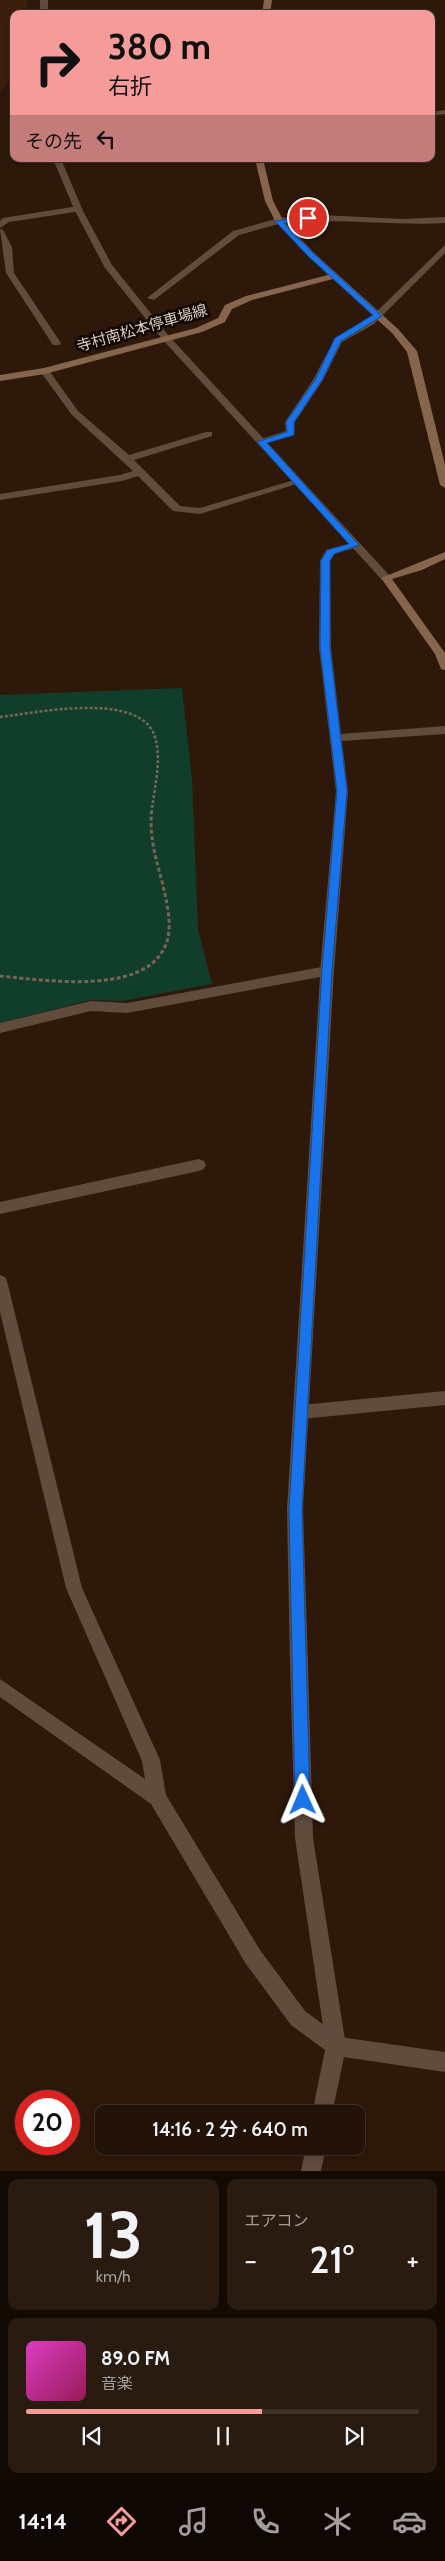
<!DOCTYPE html>
<html lang="ja">
<head>
<meta charset="utf-8">
<style>
	:root { --surface:#221207; --page:#2a1b11; --text:#f1f3f6; --muted:#a29e9b; --line:#3f3228; --accent:#f59b9a }
	body { margin:0; font-family:Cabin,"Noto Sans JP",sans-serif; background:var(--page); color:var(--text); height:100vh; display:flex; flex-direction:column; font-size:19px; white-space:nowrap }
	* { box-sizing:border-box; margin:0 }
	p { font-size:16px; color:var(--muted) }
	.icon { flex:none; width:28px; height:28px; fill:none; stroke:currentColor; stroke-width:2; stroke-linecap:round; stroke-linejoin:round }
	.map { position:relative; height:2171px; overflow:hidden }
	.side { display:flex; flex-direction:column; gap:8px; padding:8px; background:#130a04; flex:1 }
	.side>* { flex:none }
	.banner { position:absolute; left:10px; top:10px; width:425px; height:152px; border-radius:10px; box-shadow:0 2px 8px #0003,0 0 0 1px var(--line); background:#f59b9a; color:#111; overflow:hidden }
	.speed { position:absolute; left:15px; top:2090px; display:flex; gap:10px; font-size:25px; font-weight:700; text-align:center }
	.speed>* { display:grid; place-content:center; width:65px; height:65px; border-radius:50%; background:var(--surface); box-shadow:0 2px 8px #0003,0 0 0 1px var(--line); line-height:1 }
	.speed .limit { border:8px solid #d22; background:#fff; color:#111 }
	.pin { position:absolute; display:grid; place-items:center; width:42px; height:42px; color:#fff; margin:-21px; border:2px solid #fff; border-radius:50%; box-shadow:0 1px 5px #0007 }
	.me { position:absolute; width:55px; margin:-28px; rotate:359deg; stroke-linejoin:round; filter:drop-shadow(0 0 4px #0008) }
	.turn { display:flex; align-items:center; gap:18px; height:105px; padding:0 15px; font-size:22px }
	.turn .icon { width:65px; height:65px; stroke-width:2.5 }
	.turn b { display:block; font-size:35px; line-height:42px }
	.then { display:flex; align-items:center; height:48px; padding:0 15px; background:#0003; gap:10px; font-size:19px }
	.big { font-size:38px; font-weight:600; line-height:1.1 }
	.side .widget { flex:1; display:flex; flex-direction:column; justify-content:center; gap:8px; min-width:0; padding:0 18px; border-radius:10px; background:var(--page) }
	.side .dial { align-items:center; gap:0 }
	.dial b { font-size:65px; line-height:1 }
	.song { display:flex; align-items:center; gap:15px }
	.cover { width:60px; height:60px; border-radius:8px; background:linear-gradient(135deg,hsl(310 70% 55%),hsl(330 70% 35%)) }
	.played { height:5px; border-radius:2px; background:linear-gradient(90deg,var(--accent) 60%,var(--line) 60%) }
	.keys { display:flex; justify-content:space-around; direction:ltr }
	.heat { display:flex; justify-content:space-between; align-items:center; font-size:28px; direction:ltr }
	.side .tiles { flex:1; display:grid; gap:8px; grid-template-columns:1fr 1fr }
	.widget:last-child { grid-column:span 2 }
	.trip { position:absolute; left:95px; top:2105px; width:270px; height:50px; border-radius:10px; background:var(--surface); box-shadow:0 2px 8px #0003,0 0 0 1px var(--line); font-weight:600; line-height:50px; text-align:center }
	.menu { display:flex; height:80px; justify-content:space-around; align-items:center; background:#0e0703; color:var(--muted) }
	.menu .icon { width:35px; height:35px }
	.menu .selected { color:var(--accent) }
	.menu b { font-size:22px; color:var(--text) }
	.map>svg:first-child { display:block }
	.built { fill:#3b1f0c }
	.green { fill:#113e2b }
	.lines { fill:none; stroke-linecap:round; stroke-linejoin:round }
	.path-far1 { stroke:#786558; stroke-width:2.5; stroke-dasharray:3 2; stroke-linecap:butt }
	.path { stroke:#786558; stroke-width:3; stroke-dasharray:4 2.5; stroke-linecap:butt }
	.service { fill:#604c3d; fill-rule:evenodd }
	.minor { fill:#604c3d; fill-rule:evenodd }
	.tertiary { fill:#604c3d; fill-rule:evenodd }
	.secondary { fill:#86654d; fill-rule:evenodd }
	.route { fill:#1a73e8; stroke:#114b97 }
	.labels { text-anchor:middle; stroke-width:5; stroke-linejoin:round; paint-order:stroke }
	.far-street-label { font-size:15px; fill:#ddcec4; stroke:#0f0602 }
</style>
</head>
<body>
<div class="map">
<svg width="445" height="2171" viewBox="0 0 445 2171">
	<rect width="100%" height="100%" fill="#2e1809"/>
	<path class="built" d="M0,0H27V14H14V74L0,93Z"/>
	<path class="green" d="M182,688L192,778L198,929L212,984L122,1001L91,1000L0,1023V695Z"/>
	<g class="lines">
		<path class="path-far1" d="M0,717C35,713 133,692 153,732C163,754 155,785 152,808"/>
		<path class="path" d="M0,976C53,981 183,1002 168,911C163,873 147,846 152,807"/>
		<path class="service" d="M445,110V114L431,116V112Z
			M320,215L403,219L445,217V223C390,226 334,217 279,224L275,221L279,218Z
			M445,245V253L374,324L342,342L323,380L295,422L294,435L258,444V440L286,431L285,422L313,380L335,338L368,320Z
			M355,542L359,543V547L334,554L330,561L331,648L341,734L445,726V734L342,741L348,791L334,971L327,976L320,971L336,791L319,648L320,561L326,550Z
			M199,1159L204,1161L206,1165L204,1169L199,1171L0,1214V1202Z
			M445,1391V1405L301,1419L295,1417L293,1412L295,1407L301,1405Z
			M299,1656L305,1658L308,1664L313,1838L346,2046L343,2053L336,2056L329,2053L326,2046L295,1838L290,1664L293,1658Z"/>
		<path class="minor" d="M78,206L81,207V211L9,222L0,228V221L3,218Z
			M279,218L282,219V223L239,235L154,300L147,298L233,231Z
			M0,229L3,230L12,247L14,273L61,343L59,345H53L6,273Z
			M42,369H48L78,411L129,455L206,432H212V436L134,460L180,506L200,508L294,480L303,482L200,514L173,511L138,476L122,481L0,500V494L120,475L133,471L72,415L40,371Z
			M327,966L334,971L303,1509L308,1664L305,1670L299,1672L293,1670L290,1664L287,1509L320,977L127,1013L91,1011L0,1033V1023L91,1001L127,1003Z
			M0,1275L5,1277L7,1281L82,1588L160,1760L166,1795L260,1950L305,2011L340,2037L445,2052V2072L344,2057L332,2114H312L325,2050L291,2025L246,1964L151,1804L0,1697V1679L145,1779L142,1761L66,1588L0,1312Z
			M306,2146H326L321,2171H301Z"/>
		<path class="tertiary" d="M40,0H48V14H40Z
			M53,159H61L83,211L112,265L169,336L390,576V580H382L163,340L105,268L75,211Z"/>
		<path class="secondary" d="M264,0H272L270,14H262Z
			M255,159H263L273,201L283,220L313,252L398,329L417,351L445,465V488L440,485L407,352L392,333L333,279L252,300L232,309L225,322L202,332L45,374L0,381V375L44,368L196,328L218,318L225,305L246,296L328,275L275,221L265,201Z
			M445,552V559L422,570L392,579L445,653V670L441,669L435,654L381,578Z"/>
	</g>
	<path class="route" d="M310,216L308,220L284,223L313,253L382,316L341,341L322,380L294,422V435L267,443L359,545L334,554L330,561V648L347,791L332,970L302,1509L310,1800L308,1805L303,1807L297,1805L295,1800L289,1509L322,970L337,791L320,648L321,561L327,550L349,544L257,442L287,432L286,422L315,380L335,338L373,315L308,256L275,221Z"/>
	<g class="labels">
		<g class="far-street-label">
			<text transform="translate(142 328) rotate(-16)" y="5">寺村南松本停車場線</text>
		</g>
	</g>
</svg>
<div class="speed"><div class="limit">20</div></div>
<div class="pin" style="left:308px;top:218px;background:#d93025"><svg class="icon" aria-label="arrive" viewBox="0 0 24 24"><path d="M6 21V4h12l-3 4 3 4H6"/></svg></div>
<svg class="me" style="left:303px;top:1800px" viewBox="-20 -20 40 40"><path d="M0-17L14 15 0 8-14 15z" fill="#1a73e8" stroke="#fff" stroke-width="4"/></svg>
<div class="trip">14:16 · 2 分 · 640 m</div>
<div class="banner">
<div class="turn"><svg class="icon" aria-label="right" viewBox="0 0 24 24"><path d="M7 20v-9h11M14 6l5 5-5 5"/></svg><div><b>380 m</b>右折</div></div>
<div class="then">その先<svg class="icon" aria-label="left" viewBox="0 0 24 24"><path d="M17 20v-9H6M10 6l-5 5 5 5"/></svg></div>
</div>
</div>
<section class="side">
<div class="tiles">
<div class="widget dial"><b>13</b><p>km/h</p></div>
<div class="widget"><p>エアコン</p>
<div class="heat"><a>−</a><b class="big">21°</b><a>+</a></div>
</div>
<div class="widget">
<div class="song"><i class="cover"></i><div><b>89.0 FM</b><p>音楽</p></div></div>
<div class="played"></div>
<div class="keys"><svg class="icon" aria-label="previous" viewBox="0 0 24 24"><path d="M18 5L8 12l10 7zM5 5v14"/></svg><svg class="icon" aria-label="pause" viewBox="0 0 24 24"><path d="M8 5v14M16 5v14"/></svg><svg class="icon" aria-label="next" viewBox="0 0 24 24"><path d="M6 5l10 7-10 7zM19 5v14"/></svg></div>
</div>
</div>
</section>
<nav class="menu">
<b>14:14</b>
<svg class="icon selected" aria-label="directions" viewBox="0 0 24 24"><path d="M12 3l9 9-9 9-9-9zM9 14v-3h6M13 9l2 2-2 2"/></svg>
<svg class="icon" aria-label="music" viewBox="0 0 24 24"><path d="M9 18V5l10-2v13"/><circle cx="6" cy="18" r="3"/><circle cx="16" cy="16" r="3"/></svg>
<svg class="icon" aria-label="phone" viewBox="0 0 24 24"><path d="M5 4h4l2 5-3 2q2 4 5 5l2-3 5 2v4C11 20 4 13 5 4z"/></svg>
<svg class="icon" aria-label="climate" viewBox="0 0 24 24"><path d="M12 3v18M4 7l16 10M4 17L20 7"/></svg>
<svg class="icon" aria-label="car" viewBox="0 0 24 24"><path d="M5 17H2v-5l4-1 3-4h7l3 4 3 1v5h-3M9 17h6M6 11h13"/><circle cx="7" cy="17" r="2"/><circle cx="17" cy="17" r="2"/></svg>
</nav>
</body>
</html>
